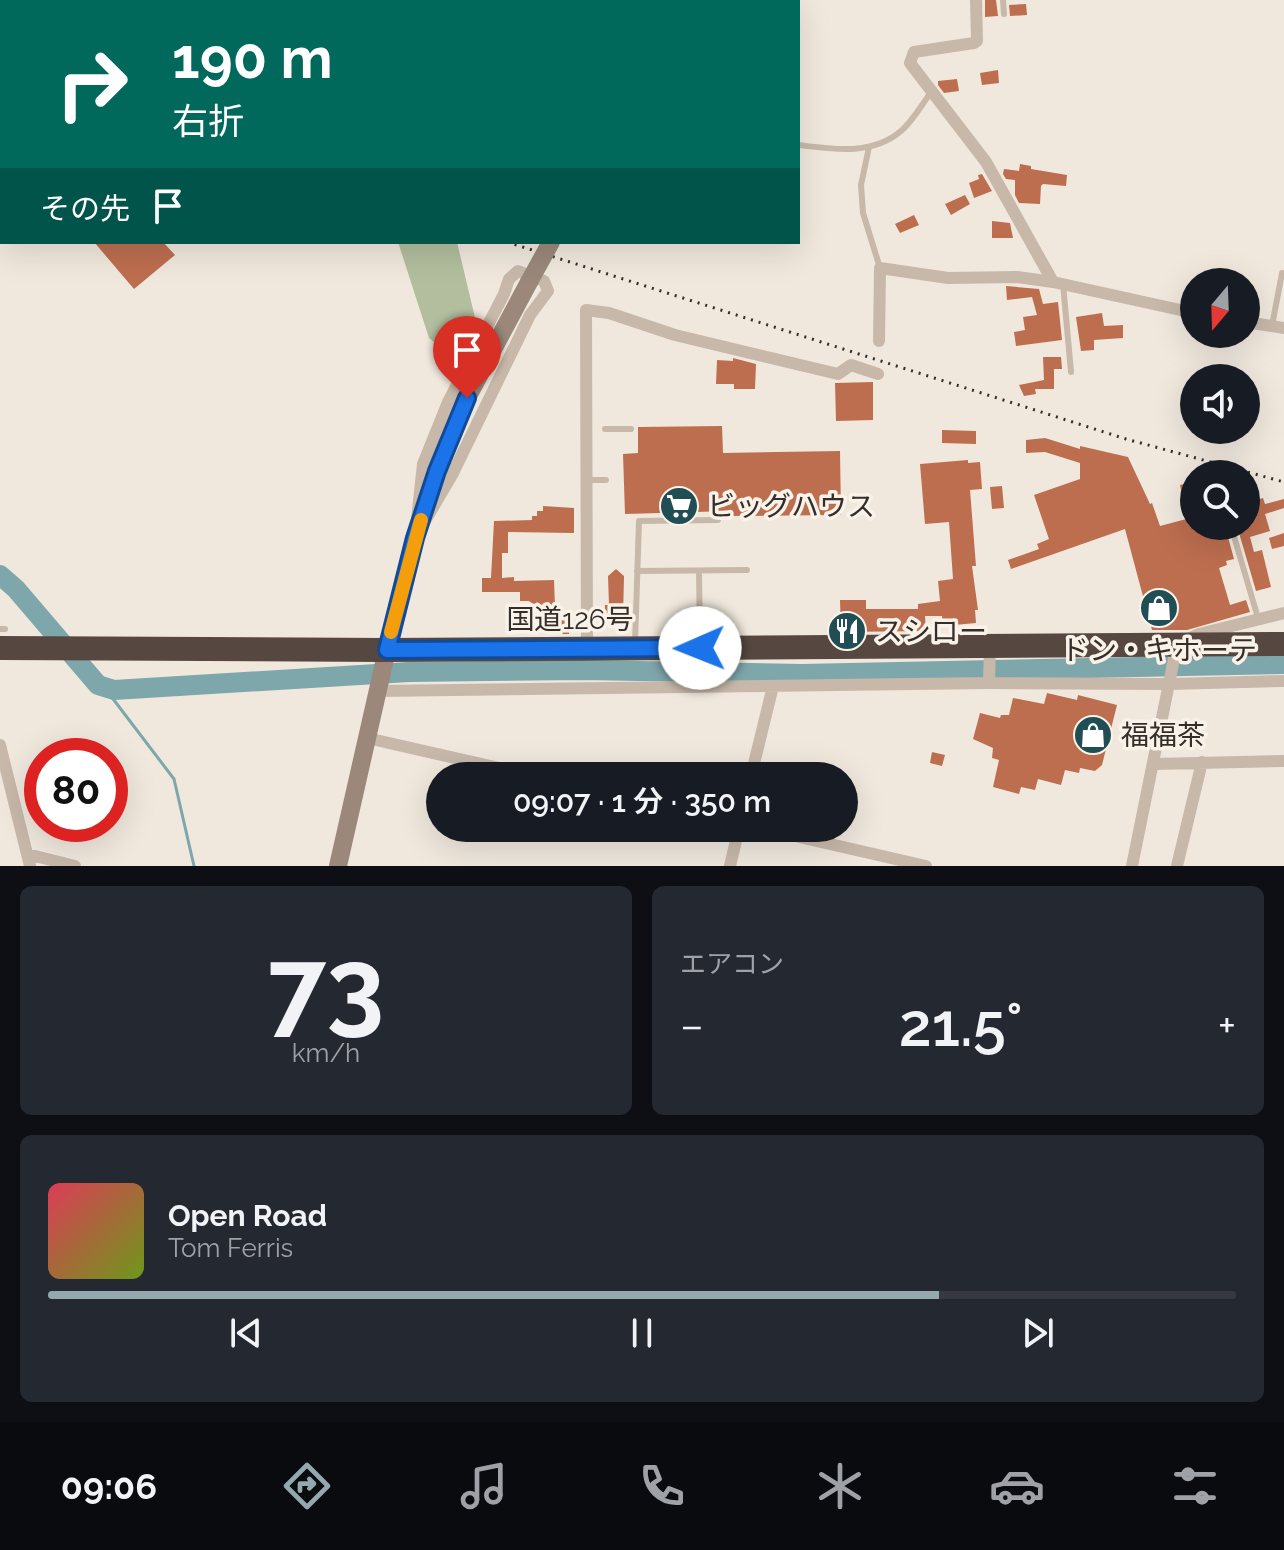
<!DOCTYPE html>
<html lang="ja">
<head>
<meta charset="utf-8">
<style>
	:root { --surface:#171b24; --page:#242831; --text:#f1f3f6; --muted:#9ea1a6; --line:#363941; --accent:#93a9ad }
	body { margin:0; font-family:Raleway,"Noto Sans JP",sans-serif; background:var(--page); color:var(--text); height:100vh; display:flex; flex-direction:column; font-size:30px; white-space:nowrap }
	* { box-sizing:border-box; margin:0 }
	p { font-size:26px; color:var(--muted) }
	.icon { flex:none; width:44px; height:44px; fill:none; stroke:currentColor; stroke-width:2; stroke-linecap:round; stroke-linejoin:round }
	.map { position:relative; height:866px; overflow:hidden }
	.side { display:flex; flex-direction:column; gap:20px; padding:20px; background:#0d0f14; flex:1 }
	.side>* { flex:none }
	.top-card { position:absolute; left:0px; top:0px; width:800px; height:244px; box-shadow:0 8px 32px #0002; background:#00695c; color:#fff; overflow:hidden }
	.needle { width:52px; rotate:199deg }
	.fabs { position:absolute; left:1180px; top:268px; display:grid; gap:16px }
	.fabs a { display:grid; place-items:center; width:80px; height:80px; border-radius:50%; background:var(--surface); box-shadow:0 8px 32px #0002; font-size:40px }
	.speed { position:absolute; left:24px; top:738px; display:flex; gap:16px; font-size:40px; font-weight:700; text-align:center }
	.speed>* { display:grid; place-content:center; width:104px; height:104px; border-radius:50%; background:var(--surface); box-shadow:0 8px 32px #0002; line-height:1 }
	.speed .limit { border:12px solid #d22; background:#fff; color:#111 }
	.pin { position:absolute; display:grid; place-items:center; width:68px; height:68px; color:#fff; margin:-82px -34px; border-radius:50% 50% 50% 0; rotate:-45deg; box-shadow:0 0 8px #0007 }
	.pin .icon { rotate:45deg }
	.me { position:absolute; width:88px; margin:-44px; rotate:269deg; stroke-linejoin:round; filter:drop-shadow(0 0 6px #0008) }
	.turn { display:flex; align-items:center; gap:28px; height:168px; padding:0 40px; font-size:36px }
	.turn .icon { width:104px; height:104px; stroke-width:2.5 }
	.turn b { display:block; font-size:56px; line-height:68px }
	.then { display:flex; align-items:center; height:76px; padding:0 40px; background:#0003; gap:16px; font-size:30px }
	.big { font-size:60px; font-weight:600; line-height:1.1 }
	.side .card { flex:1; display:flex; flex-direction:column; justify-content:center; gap:12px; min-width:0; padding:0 28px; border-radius:12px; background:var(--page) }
	.side .dial { align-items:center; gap:0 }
	.dial b { font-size:104px; line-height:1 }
	.song { display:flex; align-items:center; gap:24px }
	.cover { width:96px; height:96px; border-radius:12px; background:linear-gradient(135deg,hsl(350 70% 55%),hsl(80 70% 35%)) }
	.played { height:8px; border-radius:4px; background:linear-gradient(90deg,var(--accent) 75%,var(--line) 75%) }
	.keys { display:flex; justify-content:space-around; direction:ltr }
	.heat { display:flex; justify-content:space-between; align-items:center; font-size:44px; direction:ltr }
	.side .tiles { flex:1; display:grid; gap:20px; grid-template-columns:1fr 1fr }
	.card:last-child { grid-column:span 2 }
	.trip { position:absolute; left:426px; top:762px; width:432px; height:80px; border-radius:40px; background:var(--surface); box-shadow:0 8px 32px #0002; font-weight:600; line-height:80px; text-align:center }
	.tabs { display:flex; height:128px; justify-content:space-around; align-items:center; background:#090b0e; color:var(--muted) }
	.tabs .icon { width:56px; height:56px }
	.tabs .on { color:var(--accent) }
	.tabs b { font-size:36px; color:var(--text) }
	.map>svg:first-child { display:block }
	.green { fill:#b2be9e }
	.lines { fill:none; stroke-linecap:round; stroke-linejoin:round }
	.stream { stroke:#7ea7ab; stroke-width:3 }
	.river { stroke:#7ea7ab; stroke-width:20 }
	.building { fill:#bd6e4f }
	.lane { stroke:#c7b8aa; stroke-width:6 }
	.street { stroke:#c7b8aa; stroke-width:12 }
	.secondary { stroke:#9b887b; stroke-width:18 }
	.highway { stroke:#564841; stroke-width:24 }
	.rail { stroke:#352d29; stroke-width:3; stroke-dasharray:2 6; stroke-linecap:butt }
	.secondary-bridge { stroke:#9b887b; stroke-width:18 }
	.route-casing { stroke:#114b97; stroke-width:20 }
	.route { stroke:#1a73e8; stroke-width:14 }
	.slow { stroke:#f59e0b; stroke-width:14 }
	.labels { text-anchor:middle; stroke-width:7; stroke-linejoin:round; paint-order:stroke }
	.poi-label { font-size:28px; fill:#352d29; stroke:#f8f2e9; text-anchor:start }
	.street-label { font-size:28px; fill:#352d29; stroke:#f8f2e9 }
</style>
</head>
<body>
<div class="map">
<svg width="1284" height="866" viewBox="0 0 1284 866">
	<rect width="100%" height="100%" fill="#f0e8dd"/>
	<path class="green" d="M0,0L68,2H2V151Z
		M398,242H457L477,326L435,343L429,338Z"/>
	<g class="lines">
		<path class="stream" d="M104,687L174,779L194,866"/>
		<path class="river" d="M0,575L16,589L98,685L114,690L409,672L583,670L802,674L1284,664"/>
	</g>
	<path class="building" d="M985,0H996L998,16L985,17Z
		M1026,4L1027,15L1010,16L1009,5Z
		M998,70L999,83L982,85L980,73Z
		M957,79L959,91L944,93L938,85V81Z
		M1020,164L1031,166V169L1067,175L1066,186L1043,184L1041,186L1040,204L1019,203L1015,195V180L1006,179L1003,174L1004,169L1019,171Z
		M982,174L992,191L974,198L969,183L979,179L978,175Z
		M965,195L970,204L951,215L945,204Z
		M914,215L919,225L900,233L895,224Z
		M992,221L1010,223L1013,238H992Z
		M94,242H163L175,255L134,289Z
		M1006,286L1039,289L1043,304L1058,302L1062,340L1016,346L1014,332L1025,330L1023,317L1037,315L1032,297L1007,300Z
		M1102,313L1104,326L1123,325V338L1094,340V350L1081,351L1076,317Z
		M1043,357H1061L1062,369H1054V389H1035L1036,394L1024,396L1019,385L1044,380Z
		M733,358L756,364L755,389H734V384H716L717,360L733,361Z
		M873,382V420L836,421L835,383Z
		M722,426L723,453L840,451L841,515L730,516V511L625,514L623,454L638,453V427Z
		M942,430L976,431V444L942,443Z
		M1045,438L1080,449V446L1128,457L1150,504L1152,503L1160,526L1194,517V526H1225L1234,559L1226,561L1227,565L1219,568L1230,605L1246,600L1250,612L1187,630H1152L1125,529L1011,569L1008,560L1039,549L1037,544L1049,539L1034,495L1080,479V463L1045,452L1026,453V440Z
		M968,460V463L980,462L982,489L970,490L976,566H972L978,610H975L976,623L943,626L942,616H925L926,631L841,632L840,600H866V609H918V604L940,601L938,581L953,579L949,522L925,524L920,464Z
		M1194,482V499L1183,500L1180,485Z
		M1002,486L1004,508L992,509L990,487Z
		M1263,498L1265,504L1284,499V508L1265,514L1270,531L1250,537L1254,552L1262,550L1271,587L1256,591L1237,526H1246V503Z
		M543,506L574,508V533L508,532V553H502V578L514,577V581L554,580L555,607L539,608L529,601H520V592H482V578H491L494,521L532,520V516H537V511H543Z
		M1284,533V546L1272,549L1269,538Z
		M616,569L624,576L623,619H605V605H609L608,576Z
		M569,617V634H555V618Z
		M1047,693L1077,700L1078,695L1117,705L1102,765L1095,771L1080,768L1079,773L1065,770L1061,785L1038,779L1035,790L1021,787L1019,794L993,787L999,760L992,758L993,748L973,739L980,713L1000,718L1001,715H1009L1013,698L1044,704Z
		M932,752L945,755L942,766L930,763Z"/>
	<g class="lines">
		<path class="lane" d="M1003,0L1004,14
			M798,145C832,149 872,156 901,131C913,121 922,104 932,91
			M869,147L861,185L863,213L880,268
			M1063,284L1071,372
			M1272,326L1282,273
			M605,429H631
			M587,480H606
			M1231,526L1258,618
			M637,571L747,570
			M699,571L700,643
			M0,629H5
			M635,643L639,521L718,520"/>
		<path class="street" d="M976,0L977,41L974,43L914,52L910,63L986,162L1053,282
			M287,2L288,0
			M399,2V0
			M666,2L668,0
			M518,271L544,281L548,291L530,315L452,475L415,538L423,464L448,402L504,294L509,279Z
			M1246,322L1284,328
			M879,341L880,268L948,278L1017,277L1053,282L1194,313
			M587,649L586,310L609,313L675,335L838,374L851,365L878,374
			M989,683L990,646
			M378,691L989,683L1169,684L1284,681
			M367,738L534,776
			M0,745L30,866
			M1154,764L1284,761
			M751,776L773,686
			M760,828L926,866
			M27,854L75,866
			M730,866L739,828
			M1132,866L1177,644L1199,634L1284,613
			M1177,866L1202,762"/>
		<path class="secondary" d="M677,2L678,0
			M338,866L387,650L415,538L437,471L467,398L529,282"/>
		<path class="highway" d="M0,648L387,650L1284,644"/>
		<path class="rail" d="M0,82H2
			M507,242L1126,439L1284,482"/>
		<path class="secondary-bridge" d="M529,282L551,242"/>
	</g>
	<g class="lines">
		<g class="route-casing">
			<path id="route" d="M467,398L437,471L415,538L387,650L700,648"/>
		</g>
		<use href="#route" class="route"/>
		<path class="slow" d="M391,632L421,520"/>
	</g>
	<defs>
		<g id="supermarket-disc" transform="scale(2)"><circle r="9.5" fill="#214e54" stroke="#f8f2e9"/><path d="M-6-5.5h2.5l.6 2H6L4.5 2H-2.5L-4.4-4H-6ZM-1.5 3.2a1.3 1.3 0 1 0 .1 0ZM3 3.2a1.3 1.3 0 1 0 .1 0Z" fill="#fff"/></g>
		<g id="shop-disc" transform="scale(2)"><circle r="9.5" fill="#214e54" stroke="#f8f2e9"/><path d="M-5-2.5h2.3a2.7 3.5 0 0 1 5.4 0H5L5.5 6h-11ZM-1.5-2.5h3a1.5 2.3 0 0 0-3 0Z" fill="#fff"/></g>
		<g id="restaurant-disc" transform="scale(2)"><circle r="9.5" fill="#214e54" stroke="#f8f2e9"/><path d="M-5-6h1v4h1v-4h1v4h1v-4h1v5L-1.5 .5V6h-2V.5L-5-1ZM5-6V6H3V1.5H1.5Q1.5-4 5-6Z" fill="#fff"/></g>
	</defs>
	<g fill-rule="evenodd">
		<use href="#supermarket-disc" x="679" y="506"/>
		<use href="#shop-disc" x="1159" y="608"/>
		<use href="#restaurant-disc" x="847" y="631"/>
		<use href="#shop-disc" x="1093" y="735"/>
	</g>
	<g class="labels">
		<g class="poi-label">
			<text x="707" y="516">ビッグハウス</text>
			<text x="875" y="641">スシロー</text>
			<text x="1159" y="660" text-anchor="middle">ドン・キホーテ</text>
			<text x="1121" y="745">福福茶</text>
		</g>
		<g class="street-label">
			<text x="570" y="629">国道126号</text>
		</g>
	</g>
</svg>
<div class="fabs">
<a><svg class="needle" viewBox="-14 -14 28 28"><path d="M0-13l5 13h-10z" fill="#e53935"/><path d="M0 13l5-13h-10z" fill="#9ea1a6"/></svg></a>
<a><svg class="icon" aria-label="sound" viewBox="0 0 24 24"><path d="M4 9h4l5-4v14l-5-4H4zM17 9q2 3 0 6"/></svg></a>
<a><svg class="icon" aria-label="search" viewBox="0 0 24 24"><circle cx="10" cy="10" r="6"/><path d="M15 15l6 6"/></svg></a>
</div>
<div class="speed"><div class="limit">80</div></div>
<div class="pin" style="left:467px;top:398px;background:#d93025"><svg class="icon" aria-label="arrive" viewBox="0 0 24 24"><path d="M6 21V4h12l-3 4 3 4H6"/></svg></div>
<svg class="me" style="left:700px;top:648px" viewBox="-20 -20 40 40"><circle r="19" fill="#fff"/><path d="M0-13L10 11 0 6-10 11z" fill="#1a73e8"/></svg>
<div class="trip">09:07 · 1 分 · 350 m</div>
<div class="top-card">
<div class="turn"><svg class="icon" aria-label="right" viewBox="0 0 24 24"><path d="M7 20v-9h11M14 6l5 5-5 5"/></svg><div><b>190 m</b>右折</div></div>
<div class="then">その先<svg class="icon" aria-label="arrive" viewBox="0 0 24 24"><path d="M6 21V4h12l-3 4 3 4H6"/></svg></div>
</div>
</div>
<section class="side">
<div class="tiles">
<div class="card dial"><b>73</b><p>km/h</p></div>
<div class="card"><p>エアコン</p>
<div class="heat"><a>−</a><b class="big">21.5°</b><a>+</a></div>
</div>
<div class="card">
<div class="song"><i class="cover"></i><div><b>Open Road</b><p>Tom Ferris</p></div></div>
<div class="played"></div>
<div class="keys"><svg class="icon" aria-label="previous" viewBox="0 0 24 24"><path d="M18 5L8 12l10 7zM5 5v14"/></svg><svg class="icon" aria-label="pause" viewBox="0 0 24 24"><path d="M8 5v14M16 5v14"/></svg><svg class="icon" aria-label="next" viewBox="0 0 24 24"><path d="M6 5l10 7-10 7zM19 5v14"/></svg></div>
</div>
</div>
</section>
<nav class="tabs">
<b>09:06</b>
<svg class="icon on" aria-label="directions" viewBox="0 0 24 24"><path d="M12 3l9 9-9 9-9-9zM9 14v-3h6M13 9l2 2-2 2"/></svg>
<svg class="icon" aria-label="music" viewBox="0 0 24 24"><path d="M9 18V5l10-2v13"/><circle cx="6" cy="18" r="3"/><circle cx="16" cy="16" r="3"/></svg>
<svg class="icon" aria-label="phone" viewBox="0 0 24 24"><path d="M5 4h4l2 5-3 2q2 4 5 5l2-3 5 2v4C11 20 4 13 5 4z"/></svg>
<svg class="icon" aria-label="climate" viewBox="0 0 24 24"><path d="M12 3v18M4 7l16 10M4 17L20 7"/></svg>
<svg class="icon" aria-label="car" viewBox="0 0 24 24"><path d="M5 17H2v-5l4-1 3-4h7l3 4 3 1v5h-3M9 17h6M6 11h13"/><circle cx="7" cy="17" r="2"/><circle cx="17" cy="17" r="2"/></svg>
<svg class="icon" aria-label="filters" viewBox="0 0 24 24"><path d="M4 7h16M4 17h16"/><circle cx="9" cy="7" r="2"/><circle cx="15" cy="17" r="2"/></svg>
</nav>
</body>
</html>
